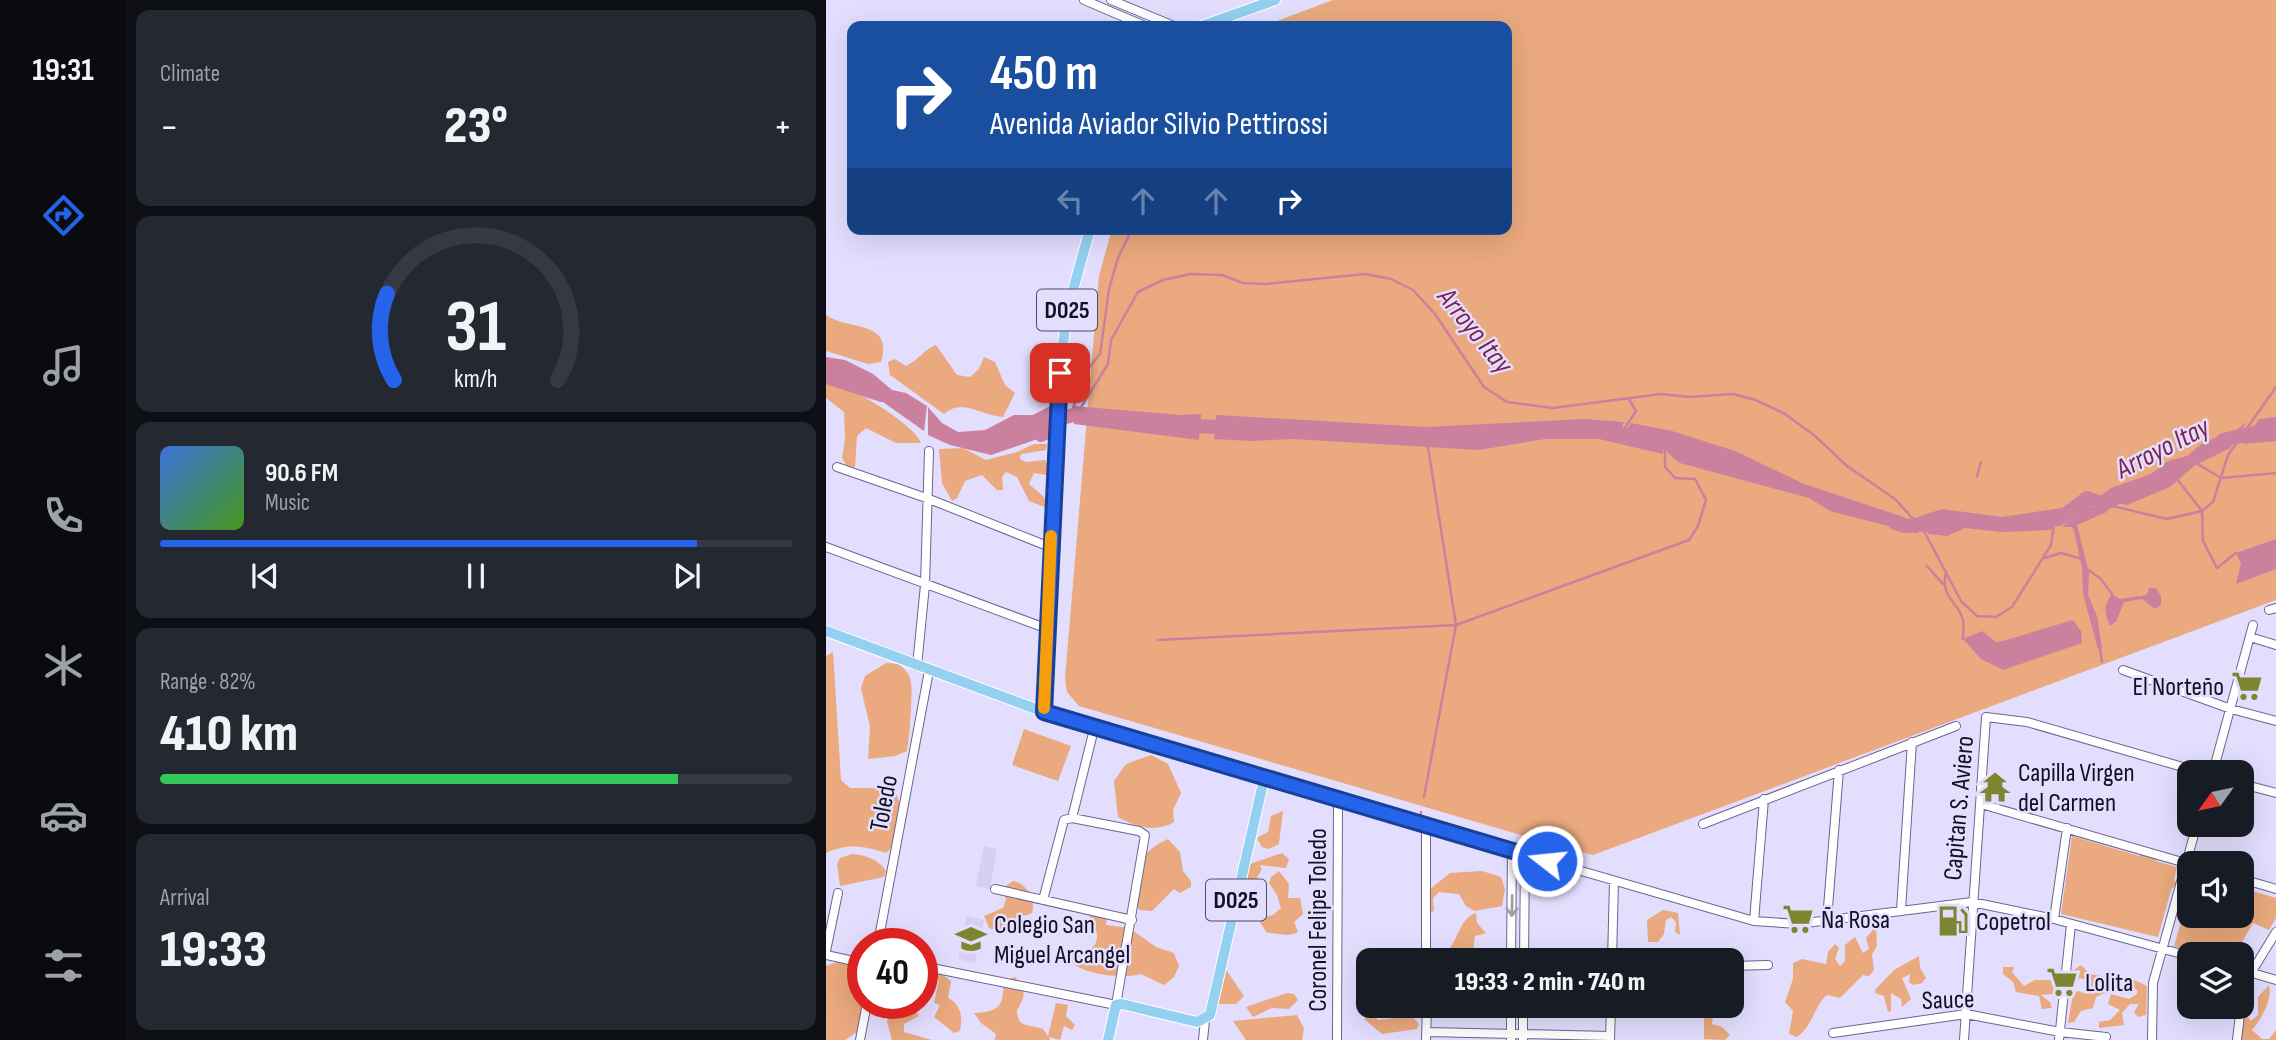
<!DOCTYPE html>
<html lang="en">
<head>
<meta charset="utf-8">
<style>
	:root { --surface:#171b24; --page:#242831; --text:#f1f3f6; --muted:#9ea1a6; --line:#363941; --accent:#2563eb }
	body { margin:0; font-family:"Sofia Sans Condensed",sans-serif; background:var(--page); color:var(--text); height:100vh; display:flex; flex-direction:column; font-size:26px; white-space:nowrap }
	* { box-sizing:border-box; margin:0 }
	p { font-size:23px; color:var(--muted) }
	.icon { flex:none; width:38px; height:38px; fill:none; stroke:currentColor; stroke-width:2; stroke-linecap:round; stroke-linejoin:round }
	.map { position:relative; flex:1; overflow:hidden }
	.sheet { display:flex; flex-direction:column; gap:10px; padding:10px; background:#0d0f14; width:700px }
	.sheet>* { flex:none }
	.guide { position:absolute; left:21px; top:21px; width:665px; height:214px; border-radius:14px; box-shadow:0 7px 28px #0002; background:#1a4fa0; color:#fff; overflow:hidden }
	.needle { width:46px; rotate:237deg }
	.fabs { position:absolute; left:1351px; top:760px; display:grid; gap:14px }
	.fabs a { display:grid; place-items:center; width:77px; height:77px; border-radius:14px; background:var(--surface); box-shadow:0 7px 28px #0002; font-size:35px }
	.speed { position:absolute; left:21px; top:928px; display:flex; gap:14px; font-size:35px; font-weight:700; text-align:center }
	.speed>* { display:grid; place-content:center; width:91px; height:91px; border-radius:50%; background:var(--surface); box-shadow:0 7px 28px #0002; line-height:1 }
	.speed .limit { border:10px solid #d22; background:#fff; color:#111 }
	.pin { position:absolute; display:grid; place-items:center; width:60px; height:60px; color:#fff; margin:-30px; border-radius:14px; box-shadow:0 4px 10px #0006 }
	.me { position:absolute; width:77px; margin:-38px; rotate:286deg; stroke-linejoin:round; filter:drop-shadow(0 0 5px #0008) }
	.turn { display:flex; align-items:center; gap:24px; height:147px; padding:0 28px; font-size:32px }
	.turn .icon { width:91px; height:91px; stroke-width:2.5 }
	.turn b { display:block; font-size:49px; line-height:60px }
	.lanes { display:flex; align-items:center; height:66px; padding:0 28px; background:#0003; justify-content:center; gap:35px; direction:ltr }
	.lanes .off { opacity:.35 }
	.big { font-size:52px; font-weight:800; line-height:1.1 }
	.sheet .card { flex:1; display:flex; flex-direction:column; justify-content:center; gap:10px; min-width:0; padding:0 24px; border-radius:14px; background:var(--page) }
	.sheet .dial { align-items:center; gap:0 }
	.dial svg { height:182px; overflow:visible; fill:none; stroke:var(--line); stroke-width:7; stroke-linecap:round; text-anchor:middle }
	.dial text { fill:var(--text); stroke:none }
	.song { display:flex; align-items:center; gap:21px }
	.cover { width:84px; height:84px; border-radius:10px; background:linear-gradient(135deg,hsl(220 70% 55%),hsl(100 70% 35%)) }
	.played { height:7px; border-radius:4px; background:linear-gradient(90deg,var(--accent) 85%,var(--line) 85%) }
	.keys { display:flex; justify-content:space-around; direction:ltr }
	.heat { display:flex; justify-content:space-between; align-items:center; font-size:38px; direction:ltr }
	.charge { height:10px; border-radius:5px; background:linear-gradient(90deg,#34c759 82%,var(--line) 0) }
	.trip { position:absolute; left:530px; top:948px; width:388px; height:70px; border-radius:14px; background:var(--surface); box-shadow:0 7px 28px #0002; font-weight:800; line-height:70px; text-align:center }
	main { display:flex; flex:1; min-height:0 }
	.dock { display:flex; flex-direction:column; width:126px; justify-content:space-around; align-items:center; background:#090b0e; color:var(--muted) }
	.dock .icon { width:49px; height:49px }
	.dock .on { color:var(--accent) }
	.dock b { font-size:32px; color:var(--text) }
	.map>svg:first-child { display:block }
	.built { fill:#d6cff3 }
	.green { fill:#eaa97e }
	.water { fill:#cb809e }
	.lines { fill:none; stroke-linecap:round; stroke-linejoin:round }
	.stream { stroke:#cb809e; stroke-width:2.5 }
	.river { stroke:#cb809e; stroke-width:14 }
	.minor-casing { stroke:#6e6392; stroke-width:10 }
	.major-casing { stroke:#fff; stroke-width:12 }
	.minor { stroke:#fff; stroke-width:8 }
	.major { stroke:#94d0ef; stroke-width:10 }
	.oneway { stroke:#a19fa6 }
	.route-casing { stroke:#184099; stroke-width:18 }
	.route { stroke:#2563eb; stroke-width:12 }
	.slow { stroke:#f59e0b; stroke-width:12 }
	.labels { text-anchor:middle; stroke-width:5; stroke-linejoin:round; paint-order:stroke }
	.shield { fill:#e3defe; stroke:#514c63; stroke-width:2 }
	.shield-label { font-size:24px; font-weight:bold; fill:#130e21 }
	.poi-label { font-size:26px; fill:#130e21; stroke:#e3defe; text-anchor:start }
	.street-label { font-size:26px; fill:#130e21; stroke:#e3defe }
	.water-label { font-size:28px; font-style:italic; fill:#7b224e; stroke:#e3defe }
</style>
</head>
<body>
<main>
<nav class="dock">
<b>19:31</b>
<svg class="icon on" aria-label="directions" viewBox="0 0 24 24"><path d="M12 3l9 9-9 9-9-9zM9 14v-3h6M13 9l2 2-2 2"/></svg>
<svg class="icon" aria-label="music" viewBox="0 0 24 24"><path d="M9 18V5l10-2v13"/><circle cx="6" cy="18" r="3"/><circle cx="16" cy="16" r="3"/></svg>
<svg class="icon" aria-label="phone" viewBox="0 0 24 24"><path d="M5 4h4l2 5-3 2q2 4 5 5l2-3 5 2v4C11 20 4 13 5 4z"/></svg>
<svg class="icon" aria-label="climate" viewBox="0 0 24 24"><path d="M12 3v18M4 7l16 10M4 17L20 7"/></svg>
<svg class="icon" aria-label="car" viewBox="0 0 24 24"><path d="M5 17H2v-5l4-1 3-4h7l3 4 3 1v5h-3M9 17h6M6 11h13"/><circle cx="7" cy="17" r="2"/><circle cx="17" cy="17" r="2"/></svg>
<svg class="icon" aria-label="filters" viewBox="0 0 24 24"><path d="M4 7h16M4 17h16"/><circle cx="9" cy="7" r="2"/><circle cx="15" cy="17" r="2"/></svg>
</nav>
<section class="sheet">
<div class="card"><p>Climate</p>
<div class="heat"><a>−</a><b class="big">23°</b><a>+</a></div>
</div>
<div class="card dial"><svg viewBox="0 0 100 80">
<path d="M14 69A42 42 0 1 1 86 69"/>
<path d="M14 69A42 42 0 0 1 11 31" stroke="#2563eb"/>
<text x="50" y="56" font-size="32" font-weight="700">31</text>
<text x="50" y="72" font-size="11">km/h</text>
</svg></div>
<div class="card">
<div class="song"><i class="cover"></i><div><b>90.6 FM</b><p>Music</p></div></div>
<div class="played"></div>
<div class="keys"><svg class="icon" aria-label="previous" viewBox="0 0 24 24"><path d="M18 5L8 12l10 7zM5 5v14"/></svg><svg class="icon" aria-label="pause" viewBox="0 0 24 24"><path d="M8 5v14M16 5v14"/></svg><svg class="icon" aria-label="next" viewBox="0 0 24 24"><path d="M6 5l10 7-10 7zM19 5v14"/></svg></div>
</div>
<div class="card"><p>Range · 82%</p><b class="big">410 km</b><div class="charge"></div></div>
<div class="card"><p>Arrival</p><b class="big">19:33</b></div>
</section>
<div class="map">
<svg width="1450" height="1040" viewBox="0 0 1450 1040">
	<rect width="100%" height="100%" fill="#e3defe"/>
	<path class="built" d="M158,846L171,849L164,889L150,886Z
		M141,916L158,920L149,963L132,959Z"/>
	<path class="green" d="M507,0H1450V600L767,855L735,846L729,831H721L709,839L253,706L241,692L239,678L273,276L286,229H681V26H437Z
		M0,315C22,331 68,319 55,362L42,364L0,351Z
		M110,345L131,375L144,377L153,369L158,357L169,362L179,385L189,393L177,417C154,415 136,398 118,414L64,375L62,362L69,359L80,366C93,360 97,350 110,345Z
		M0,380C20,383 90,425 95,443H70L40,428L31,436L29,467L23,469L16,458L19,439L18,412L0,398Z
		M208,444H221L220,450L195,454L194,459L200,462L219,460L225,472L220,475L208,473L203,484L218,497L221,508L203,501L191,477L180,472L176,477L177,490H171L156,475L139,481L131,498L126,501L116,483L113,449L137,448L160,460L191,452Z
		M7,652L15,780L24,788H50L70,794C79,810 76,840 60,853C37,846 23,843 0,853V656Z
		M60,663L73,664C79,670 84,674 85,683C87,690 83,744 81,751L69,756L42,759L44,727L35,688L39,676Z
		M198,729L245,746L232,781L186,765Z
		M325,755L342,764L355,793L347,810L348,822C330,833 309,827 292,817L288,781L300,764Z
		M457,811L453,844L443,849L436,847L431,838L442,832L445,816Z
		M1246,836L1313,856L1318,852L1329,855L1330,861L1351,867L1348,880L1351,883L1345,890L1332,937L1235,914Z
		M342,839L354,852L357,871L365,881V887L354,893L348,889L326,911L313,910L305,898C313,867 311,853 342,839Z
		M456,853L463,859L460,868L434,865L436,869L427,885L419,887L415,882L421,865Z
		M26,854C40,855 52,859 60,871L58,877L14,886L11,864L14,858Z
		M453,871L463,884L462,898H474L477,914L468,922L472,932C461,938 453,933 441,933L432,919L447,915L455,908L451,895L443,883L445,877Z
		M656,871L675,877L679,889L676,906L648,911L640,906L633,894L613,892L607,898L608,911L602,913L598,894L624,873Z
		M187,881C201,883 210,900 206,913C203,915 199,916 195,916C181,920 182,934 163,928L158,916L177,908L180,899L176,889Z
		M1416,888L1450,898V918L1443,930L1427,923L1409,954H1379L1348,946L1363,895V915H1416Z
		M272,907L281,914L280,925L303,928L330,947L348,953L353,966L348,977L338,985L315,974C298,979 256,975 245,961L247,955L259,954C277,942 272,931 263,915L265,909Z
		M837,910L852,913L854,935L849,932L850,922L845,917L840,920L838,934L832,942H822L821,920Z
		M650,913L651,923L660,933L649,936L647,951L632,950L629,956L623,957L621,952C632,940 634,918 650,913Z
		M1050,926L1051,946L1046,954L1048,970L1043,976L1037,975L1014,998L1001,995C989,1004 987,1026 971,1037L963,1034L967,1011L959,1002L967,979V963L976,959L1000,964L1002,952L1009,944L1013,948L1009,959L1014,966L1019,961V945L1029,937L1037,953L1043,949L1040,938Z
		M1093,956L1094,968L1100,978L1096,983L1087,985L1083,982L1084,974L1076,978L1085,999L1076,1007L1075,999L1065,993V1011L1062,1012L1058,996L1049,993V990L1068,970Z
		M19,959L31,964C40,985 37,1008 34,1030L19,1040H0V966Z
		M394,961L418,996L410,1004H393L387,975Z
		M1255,965L1264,974L1280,977L1282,982L1279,993L1270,997L1267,1008L1255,1011L1248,1022L1242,1023L1247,994L1252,991L1261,994L1266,987L1264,982L1254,978L1242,989L1234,988L1242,974Z
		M1177,967H1188L1186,972L1198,986L1209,980H1232L1227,994L1215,995L1224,1002L1226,1008L1216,1009L1213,996L1190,992L1187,982L1177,974Z
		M96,969L114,973L125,981L122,998C135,1004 137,1018 134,1031L128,1033L108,1017L114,1005L108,1003L113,981Z
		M189,977C200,992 200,995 191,1010C191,1029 204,1024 217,1029L222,1036L230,1003L242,1005L240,1016L249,1025L246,1030L238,1026L234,1040L223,1037L224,1040H169L170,1034L155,1023L148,1013C194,1012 164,984 189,977Z
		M1306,979L1321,986L1320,1015L1312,1017L1308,1012L1313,1004H1304L1296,1013L1298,1025L1273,1028V1022L1284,1020L1294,1010L1282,1004L1285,994L1303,999L1311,994V990L1300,982Z
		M1443,985C1447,1000 1435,1019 1426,1030L1436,1039H1443L1450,1030V1040H1414L1419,992L1424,995L1420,1015L1425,1021L1432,1015V997Z
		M461,993L468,994L472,1000L463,1009L446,1008L427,1017L420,1007Z
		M75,1003H85L93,1016L78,1024V1032L106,1040H66L61,1022L63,1013Z
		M894,1006H903L887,1017L886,1024L896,1027L904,1035L899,1040L878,1039V1013Z
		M545,1010L552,1020L586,1016L593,1024L591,1029L556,1034L539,1020V1014Z
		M471,1015L478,1028L476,1040H420L407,1021Z"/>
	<path class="water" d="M0,357L19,360L47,374L66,390L80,393L101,406L98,431L26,380L0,371Z
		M226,405L223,435L165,455L124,445L102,435V407L116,423L132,432L159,430L188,415H207Z
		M247,406L355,415L375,414L373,440L248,424Z
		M390,415L599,427L758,419L798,422L793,434L798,443L826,441L837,449V454L773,439H719L653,450L467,439L426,441L388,439Z
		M1450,417V441L1417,444L1433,419Z
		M1421,422L1404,448L1368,466L1344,487L1301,505L1270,499L1285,488L1325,474L1342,461L1361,456L1378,442L1410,430Z
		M805,423L846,431L909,451L978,484L1078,517L1093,534L1004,511L983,498L854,463C829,447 842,429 803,440L798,434Z
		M1260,506L1283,511L1251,525L1263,573L1262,595L1271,616L1276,648L1272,649L1257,594L1256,568L1248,531L1246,527H1236Z
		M1242,507L1225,530L1176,532L1139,528L1121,536L1103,534L1089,518L1116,509L1176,517Z
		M1450,539V569L1410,584L1415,564L1410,553Z
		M1323,588H1330L1335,596V605L1329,609L1316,599L1298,602L1290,622L1284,626C1278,613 1277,606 1286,594L1293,599L1321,595Z
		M1247,620L1255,631L1256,643L1177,670L1155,659L1137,639L1156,631L1170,642L1177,641Z"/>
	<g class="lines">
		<path class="stream" d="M254,409L282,364L285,340L312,292L337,280L365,274L396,275L417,283L439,284L539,274L565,279L587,290L609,314L658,387L681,402L727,408L835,394L863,397L907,394L930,400L959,414L989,436L1021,466L1069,499L1098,531L1135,601L1151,616L1170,617L1186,607L1225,545L1228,525L1233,519
			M244,416L261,370L274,354L283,289L292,258L306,229
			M1370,463L1395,478L1450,473
			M1151,476L1155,462
			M1351,479L1376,511L1377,541L1391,568L1410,553
			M1278,504L1341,519L1376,511L1387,502L1402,455L1450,387
			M1235,518L1242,521
			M1219,558L1235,553L1256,559
			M1101,566L1117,584
			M1262,570L1274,578L1286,594
			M1120,571C1114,599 1131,599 1137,620C1138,625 1137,633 1137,639
			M332,640L630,625L602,447
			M1274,648L1276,662
			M598,797L630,625L863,540L872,526L880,500L869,479L849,478L839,467V449L823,438L801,443L795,434L810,411L803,399
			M595,816V812"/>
		<path class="river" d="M0,377L56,395
			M355,425L408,428
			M776,431L853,443
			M215,435L219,433L225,421L251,414L265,416
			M1397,440L1450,428
			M1211,521L1233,519L1261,498L1278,504L1299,493
			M1069,523L1079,526L1114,523"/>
		<g class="minor-casing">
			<path id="minor" d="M258,0L319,26
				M285,0L348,26
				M11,467L103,499L224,547
				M0,547L222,629
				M1443,610L1450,608
				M1424,637L1450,645
				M91,666L99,585L103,451
				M1297,670L1405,709L1450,721
				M1387,772L1427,625
				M438,779L928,921L972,924L1146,902L1228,919L1363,956
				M1416,784L1450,793
				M1155,804L1363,864
				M246,818L268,729
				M877,824L1130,726
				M600,826V961
				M1416,879L1450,889
				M169,889L306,920
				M1075,910L1086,742
				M1228,919L1241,828
				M1001,920L1013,770
				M928,921L938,799
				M52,943L103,671
				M0,951L12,893
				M0,955L37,963
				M685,961L686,851
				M698,961L699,855
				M786,961L788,881
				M786,961H807
				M96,966L290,1005L319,835L313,831L246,818L238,820L217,900
				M906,966L942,965
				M1416,970L1450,980
				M1425,973L1450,932
				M1416,1004L1420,972
				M601,1032L784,1036
				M1007,1033L1140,1014L1234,1032L1280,1037
				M34,1040L41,1003
				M377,1040L379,1020
				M511,1040L512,800
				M600,1040L601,1006
				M685,1040V1006
				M697,1040V1006
				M784,1040L785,1006
				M1138,1040L1160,717L1201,722L1374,772
				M1233,1040L1245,924
				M1326,1040L1327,983L1371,824
				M1411,1040L1415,1006"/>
		</g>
		<g class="major-casing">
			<path id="major" d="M376,26L449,0
				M0,631L218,712L438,779L384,1015L371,1022L296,1004L290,1005L282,1040
				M218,712L236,351L242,308L264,229"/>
		</g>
		<use href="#minor" class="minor"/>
		<use href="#major" class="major"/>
	</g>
	<defs><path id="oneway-shaft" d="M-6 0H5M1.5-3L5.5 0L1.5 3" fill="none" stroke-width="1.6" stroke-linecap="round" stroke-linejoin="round" transform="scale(1.75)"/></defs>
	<use class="oneway" href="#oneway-shaft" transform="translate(686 906) rotate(91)"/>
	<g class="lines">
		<g class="route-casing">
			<path id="route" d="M234,373L218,712L721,861"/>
		</g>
		<use href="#route" class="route"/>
		<path class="slow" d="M218,708L225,536"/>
	</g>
	<defs>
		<g id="supermarket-bare" transform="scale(2.415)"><path d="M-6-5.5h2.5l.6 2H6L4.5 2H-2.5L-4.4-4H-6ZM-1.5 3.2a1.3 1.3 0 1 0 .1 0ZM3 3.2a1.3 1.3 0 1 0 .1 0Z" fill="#7e8531" stroke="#e3defe" stroke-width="2.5" paint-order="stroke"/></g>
		<g id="temple-bare" transform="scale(2.415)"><path d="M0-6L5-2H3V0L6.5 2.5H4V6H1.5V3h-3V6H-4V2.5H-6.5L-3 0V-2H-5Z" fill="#7e8531" stroke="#e3defe" stroke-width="2.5" paint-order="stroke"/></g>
		<g id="fuel-bare" transform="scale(2.415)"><path d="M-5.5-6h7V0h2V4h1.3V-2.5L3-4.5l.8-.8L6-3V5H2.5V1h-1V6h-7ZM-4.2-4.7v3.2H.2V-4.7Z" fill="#7e8531" stroke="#e3defe" stroke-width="2.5" paint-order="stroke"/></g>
		<g id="school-bare" transform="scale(2.415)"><path d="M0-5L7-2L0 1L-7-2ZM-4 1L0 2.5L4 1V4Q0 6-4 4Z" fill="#7e8531" stroke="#e3defe" stroke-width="2.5" paint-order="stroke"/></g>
	</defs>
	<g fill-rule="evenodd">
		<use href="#supermarket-bare" x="1421" y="686"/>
		<use href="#temple-bare" x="1169" y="787"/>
		<use href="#supermarket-bare" x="972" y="919"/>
		<use href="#fuel-bare" x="1127" y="921"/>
		<use href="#school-bare" x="145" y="939"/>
		<use href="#supermarket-bare" x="1236" y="982"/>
	</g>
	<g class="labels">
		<g class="shield">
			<rect x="211" y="289.5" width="60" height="41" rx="5"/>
			<rect x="380" y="879.5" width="60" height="41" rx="5"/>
		</g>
		<g class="shield-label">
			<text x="241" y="318">D025</text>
			<text x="410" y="908">D025</text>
		</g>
		<g class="poi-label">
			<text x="1398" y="695" text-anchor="end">El Norteño</text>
			<text x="1192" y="781">Capilla Virgen<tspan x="1192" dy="30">del Carmen</tspan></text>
			<text x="995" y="928">Ña Rosa</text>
			<text x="1150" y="930">Copetrol</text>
			<text x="168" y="933">Colegio San<tspan x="168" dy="30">Miguel Arcangel</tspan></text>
			<text x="1259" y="991">Lolita</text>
		</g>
		<g class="street-label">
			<text transform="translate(57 803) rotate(-79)" y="9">Toledo</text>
			<text transform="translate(1132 808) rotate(-85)" y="9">Capitan S. Aviero</text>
			<text transform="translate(491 920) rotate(-90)" y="9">Coronel Felipe Toledo</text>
			<text transform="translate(1122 999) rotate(-2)" y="9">Sauce</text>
		</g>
		<g class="water-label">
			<text transform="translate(650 330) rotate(51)" y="10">Arroyo Itay</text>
			<text transform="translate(1336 447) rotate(-27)" y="10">Arroyo Itay</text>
		</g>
	</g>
</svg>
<div class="fabs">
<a><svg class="needle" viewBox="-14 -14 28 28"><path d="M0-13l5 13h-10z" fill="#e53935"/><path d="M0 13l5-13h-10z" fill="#9ea1a6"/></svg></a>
<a><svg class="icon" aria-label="sound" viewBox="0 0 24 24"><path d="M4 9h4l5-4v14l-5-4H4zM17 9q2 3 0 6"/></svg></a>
<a><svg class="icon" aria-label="layers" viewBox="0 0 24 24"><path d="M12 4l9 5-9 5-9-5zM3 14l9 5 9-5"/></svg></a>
</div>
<div class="speed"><div class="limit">40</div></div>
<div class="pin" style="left:234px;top:373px;background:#d93025"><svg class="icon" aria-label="arrive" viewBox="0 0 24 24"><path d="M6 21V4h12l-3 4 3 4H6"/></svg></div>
<svg class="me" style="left:721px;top:861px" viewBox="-20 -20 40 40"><circle r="17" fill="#2563eb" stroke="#fff" stroke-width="3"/><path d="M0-11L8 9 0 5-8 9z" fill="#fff"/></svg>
<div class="trip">19:33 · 2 min · 740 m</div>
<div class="guide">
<div class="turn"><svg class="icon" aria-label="right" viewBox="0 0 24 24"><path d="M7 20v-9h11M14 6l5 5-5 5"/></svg><div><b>450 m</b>Avenida Aviador Silvio Pettirossi</div></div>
<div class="lanes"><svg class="icon off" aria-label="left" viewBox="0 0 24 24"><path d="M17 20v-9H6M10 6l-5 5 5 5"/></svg><svg class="icon off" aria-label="ahead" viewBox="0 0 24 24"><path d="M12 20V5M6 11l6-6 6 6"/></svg><svg class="icon off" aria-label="ahead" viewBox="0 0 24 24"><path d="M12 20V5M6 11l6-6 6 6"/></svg><svg class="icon" aria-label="right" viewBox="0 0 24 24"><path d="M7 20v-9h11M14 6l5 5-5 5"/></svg></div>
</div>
</div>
</main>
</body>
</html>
